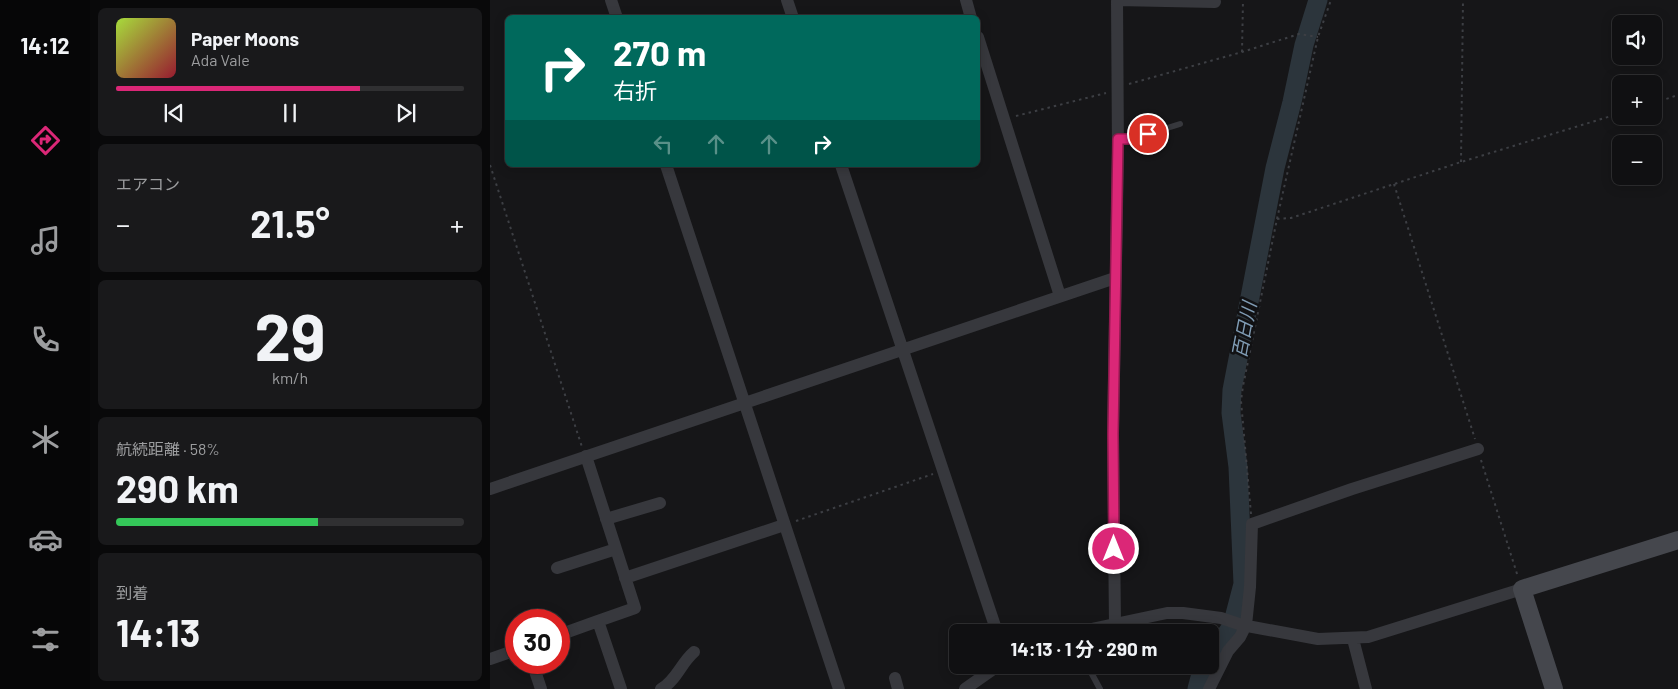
<!DOCTYPE html>
<html lang="ja">
<head>
<meta charset="utf-8">
<style>
	:root { --surface:#101012; --page:#19191b; --text:#f1f3f6; --muted:#9c9d9f; --line:#303032; --accent:#db2777 }
	body { margin:0; font-family:Barlow,"Noto Sans JP",sans-serif; background:var(--page); color:var(--text); height:100vh; display:flex; flex-direction:column; font-size:19px; white-space:nowrap }
	* { box-sizing:border-box; margin:0 }
	p { font-size:16px; color:var(--muted) }
	.icon { flex:none; width:28px; height:28px; fill:none; stroke:currentColor; stroke-width:2; stroke-linecap:round; stroke-linejoin:round }
	.map { position:relative; flex:1; overflow:hidden }
	.panel { display:flex; flex-direction:column; gap:8px; padding:8px; background:#09090a; width:400px }
	.panel>* { flex:none }
	.hud { position:absolute; left:15px; top:15px; width:475px; height:152px; border-radius:8px; box-shadow:0 2px 12px #0003,0 0 0 1px var(--line); background:#00695c; color:#fff; overflow:hidden }
	.buttons { position:absolute; left:1122px; top:15px; display:grid; gap:10px }
	.buttons a { display:grid; place-items:center; width:50px; height:50px; border-radius:8px; background:var(--surface); box-shadow:0 2px 12px #0003,0 0 0 1px var(--line); font-size:25px }
	.speed { position:absolute; left:15px; top:609px; display:flex; gap:10px; font-size:25px; font-weight:700; text-align:center }
	.speed>* { display:grid; place-content:center; width:65px; height:65px; border-radius:50%; background:var(--surface); box-shadow:0 2px 12px #0003,0 0 0 1px var(--line); line-height:1 }
	.speed .limit { border:8px solid #d22; background:#fff; color:#111 }
	.pin { position:absolute; display:grid; place-items:center; width:42px; height:42px; color:#fff; margin:-21px; border:2px solid #fff; border-radius:50%; box-shadow:0 1px 5px #0007 }
	.me { position:absolute; width:55px; margin:-28px; rotate:0deg; stroke-linejoin:round; filter:drop-shadow(0 0 4px #0008) }
	.turn { display:flex; align-items:center; gap:18px; height:105px; padding:0 25px; font-size:22px }
	.turn .icon { width:65px; height:65px; stroke-width:2.5 }
	.turn b { display:block; font-size:35px; line-height:42px }
	.lanes { display:flex; align-items:center; height:48px; padding:0 25px; background:#0003; justify-content:center; gap:25px; direction:ltr }
	.lanes .off { opacity:.35 }
	.big { font-size:38px; font-weight:700; line-height:1.1 }
	.panel .tile { flex:1; display:flex; flex-direction:column; justify-content:center; gap:8px; min-width:0; padding:0 18px; border-radius:8px; background:var(--page) }
	.panel .dial { align-items:center; gap:0 }
	.dial b { font-size:65px; line-height:1 }
	.song { display:flex; align-items:center; gap:15px }
	.cover { width:60px; height:60px; border-radius:8px; background:linear-gradient(135deg,hsl(80 70% 55%),hsl(350 70% 35%)) }
	.played { height:5px; border-radius:2px; background:linear-gradient(90deg,var(--accent) 70%,var(--line) 70%) }
	.keys { display:flex; justify-content:space-around; direction:ltr }
	.heat { display:flex; justify-content:space-between; align-items:center; font-size:28px; direction:ltr }
	.charge { height:8px; border-radius:4px; background:linear-gradient(90deg,#34c759 58%,var(--line) 0) }
	.trip { position:absolute; left:459px; top:624px; width:270px; height:50px; border-radius:8px; background:var(--surface); box-shadow:0 2px 12px #0003,0 0 0 1px var(--line); font-weight:700; line-height:50px; text-align:center }
	main { display:flex; flex:1; min-height:0 }
	.dock { display:flex; flex-direction:column; width:90px; justify-content:space-around; align-items:center; background:#060607; color:var(--muted) }
	.dock .icon { width:35px; height:35px }
	.dock .on { color:var(--accent) }
	.dock b { font-size:22px; color:var(--text) }
	.map>svg:first-child { display:block }
	.lines { fill:none; stroke-linecap:round; stroke-linejoin:round }
	.river { stroke:#2c353c; stroke-width:19 }
	.path { stroke:#3d3f44; stroke-width:2; stroke-dasharray:2.5 4; stroke-linecap:butt }
	.lane { stroke:#37383d; stroke-width:6 }
	.street { stroke:#37383d; stroke-width:12 }
	.secondary { stroke:#45474d; stroke-width:18 }
	.route-casing { stroke:#8e194d; stroke-width:12 }
	.route { stroke:#db2777; stroke-width:9 }
	.labels { text-anchor:middle; stroke-width:5; stroke-linejoin:round; paint-order:stroke }
	.water-label { font-size:19px; font-style:italic; fill:#7f9bb3; stroke:#111113 }
</style>
</head>
<body>
<main>
<nav class="dock">
<b>14:12</b>
<svg class="icon on" aria-label="directions" viewBox="0 0 24 24"><path d="M12 3l9 9-9 9-9-9zM9 14v-3h6M13 9l2 2-2 2"/></svg>
<svg class="icon" aria-label="music" viewBox="0 0 24 24"><path d="M9 18V5l10-2v13"/><circle cx="6" cy="18" r="3"/><circle cx="16" cy="16" r="3"/></svg>
<svg class="icon" aria-label="phone" viewBox="0 0 24 24"><path d="M5 4h4l2 5-3 2q2 4 5 5l2-3 5 2v4C11 20 4 13 5 4z"/></svg>
<svg class="icon" aria-label="climate" viewBox="0 0 24 24"><path d="M12 3v18M4 7l16 10M4 17L20 7"/></svg>
<svg class="icon" aria-label="car" viewBox="0 0 24 24"><path d="M5 17H2v-5l4-1 3-4h7l3 4 3 1v5h-3M9 17h6M6 11h13"/><circle cx="7" cy="17" r="2"/><circle cx="17" cy="17" r="2"/></svg>
<svg class="icon" aria-label="filters" viewBox="0 0 24 24"><path d="M4 7h16M4 17h16"/><circle cx="9" cy="7" r="2"/><circle cx="15" cy="17" r="2"/></svg>
</nav>
<section class="panel">
<div class="tile">
<div class="song"><i class="cover"></i><div><b>Paper Moons</b><p>Ada Vale</p></div></div>
<div class="played"></div>
<div class="keys"><svg class="icon" aria-label="previous" viewBox="0 0 24 24"><path d="M18 5L8 12l10 7zM5 5v14"/></svg><svg class="icon" aria-label="pause" viewBox="0 0 24 24"><path d="M8 5v14M16 5v14"/></svg><svg class="icon" aria-label="next" viewBox="0 0 24 24"><path d="M6 5l10 7-10 7zM19 5v14"/></svg></div>
</div>
<div class="tile"><p>エアコン</p>
<div class="heat"><a>−</a><b class="big">21.5°</b><a>+</a></div>
</div>
<div class="tile dial"><b>29</b><p>km/h</p></div>
<div class="tile"><p>航続距離 · 58%</p><b class="big">290 km</b><div class="charge"></div></div>
<div class="tile"><p>到着</p><b class="big">14:13</b></div>
</section>
<div class="map">
<svg width="1188" height="689" viewBox="0 0 1188 689">
	<rect width="100%" height="100%" fill="#161618"/>
	<g class="lines">
		<path class="river" d="M720,658L742,626L753,584L748,467L741,413L742,390L785,168L802,102L814,45L828,0
			M707,689L712,670L715,665"/>
		<path class="path" d="M752,52L753,0
			M639,84L752,52L809,34L828,37
			M1164,103L1188,95
			M526,116L616,93
			M971,162L973,0
			M0,165L92,447
			M904,184L985,439
			M787,219L801,218L971,162L1131,113
			M991,460L1028,577
			M761,514L751,401L753,386L787,219L828,37L841,0
			M306,521L443,474"/>
		<path class="lane" d="M628,139H642L690,124
			M597,665L610,689"/>
		<path class="street" d="M121,0L127,18
			M297,0L303,18
			M476,0L481,18
			M627,0L725,2
			M488,37L570,296
			M176,165L349,689
			M351,165L507,632
			M96,456L145,608L108,621L131,689
			M0,489L625,278
			M116,519L170,503
			M67,568L126,549
			M135,578L294,525
			M625,625L623,434L628,153L627,0
			M587,632L677,613H693L731,618L752,625L828,639L878,637L1032,589
			M69,635L108,621
			M863,639L876,689
			M0,659L26,650
			M42,662L51,689
			M405,678L408,689
			M171,689C186,681 191,663 204,652
			M475,689L509,665
			M719,689L738,651L750,637L756,625L760,587L762,524L862,489L988,449"/>
		<path class="secondary" d="M1064,689L1032,589L1188,540"/>
	</g>
	<g class="lines">
		<g class="route-casing">
			<path id="route" d="M624,549L623,434L628,139H642L658,134"/>
		</g>
		<use href="#route" class="route"/>
	</g>
	<g class="labels">
		<g class="water-label">
			<text transform="translate(754 330) rotate(-79)" y="7">百日川</text>
		</g>
	</g>
</svg>
<div class="buttons">
<a><svg class="icon" aria-label="sound" viewBox="0 0 24 24"><path d="M4 9h4l5-4v14l-5-4H4zM17 9q2 3 0 6"/></svg></a>
<a>+</a>
<a>−</a>
</div>
<div class="speed"><div class="limit">30</div></div>
<div class="pin" style="left:658px;top:134px;background:#d93025"><svg class="icon" aria-label="arrive" viewBox="0 0 24 24"><path d="M6 21V4h12l-3 4 3 4H6"/></svg></div>
<svg class="me" style="left:624px;top:549px" viewBox="-20 -20 40 40"><circle r="17" fill="#db2777" stroke="#fff" stroke-width="3"/><path d="M0-11L8 9 0 5-8 9z" fill="#fff"/></svg>
<div class="trip">14:13 · 1 分 · 290 m</div>
<div class="hud">
<div class="turn"><svg class="icon" aria-label="right" viewBox="0 0 24 24"><path d="M7 20v-9h11M14 6l5 5-5 5"/></svg><div><b>270 m</b>右折</div></div>
<div class="lanes"><svg class="icon off" aria-label="left" viewBox="0 0 24 24"><path d="M17 20v-9H6M10 6l-5 5 5 5"/></svg><svg class="icon off" aria-label="ahead" viewBox="0 0 24 24"><path d="M12 20V5M6 11l6-6 6 6"/></svg><svg class="icon off" aria-label="ahead" viewBox="0 0 24 24"><path d="M12 20V5M6 11l6-6 6 6"/></svg><svg class="icon" aria-label="right" viewBox="0 0 24 24"><path d="M7 20v-9h11M14 6l5 5-5 5"/></svg></div>
</div>
</div>
</main>
</body>
</html>
